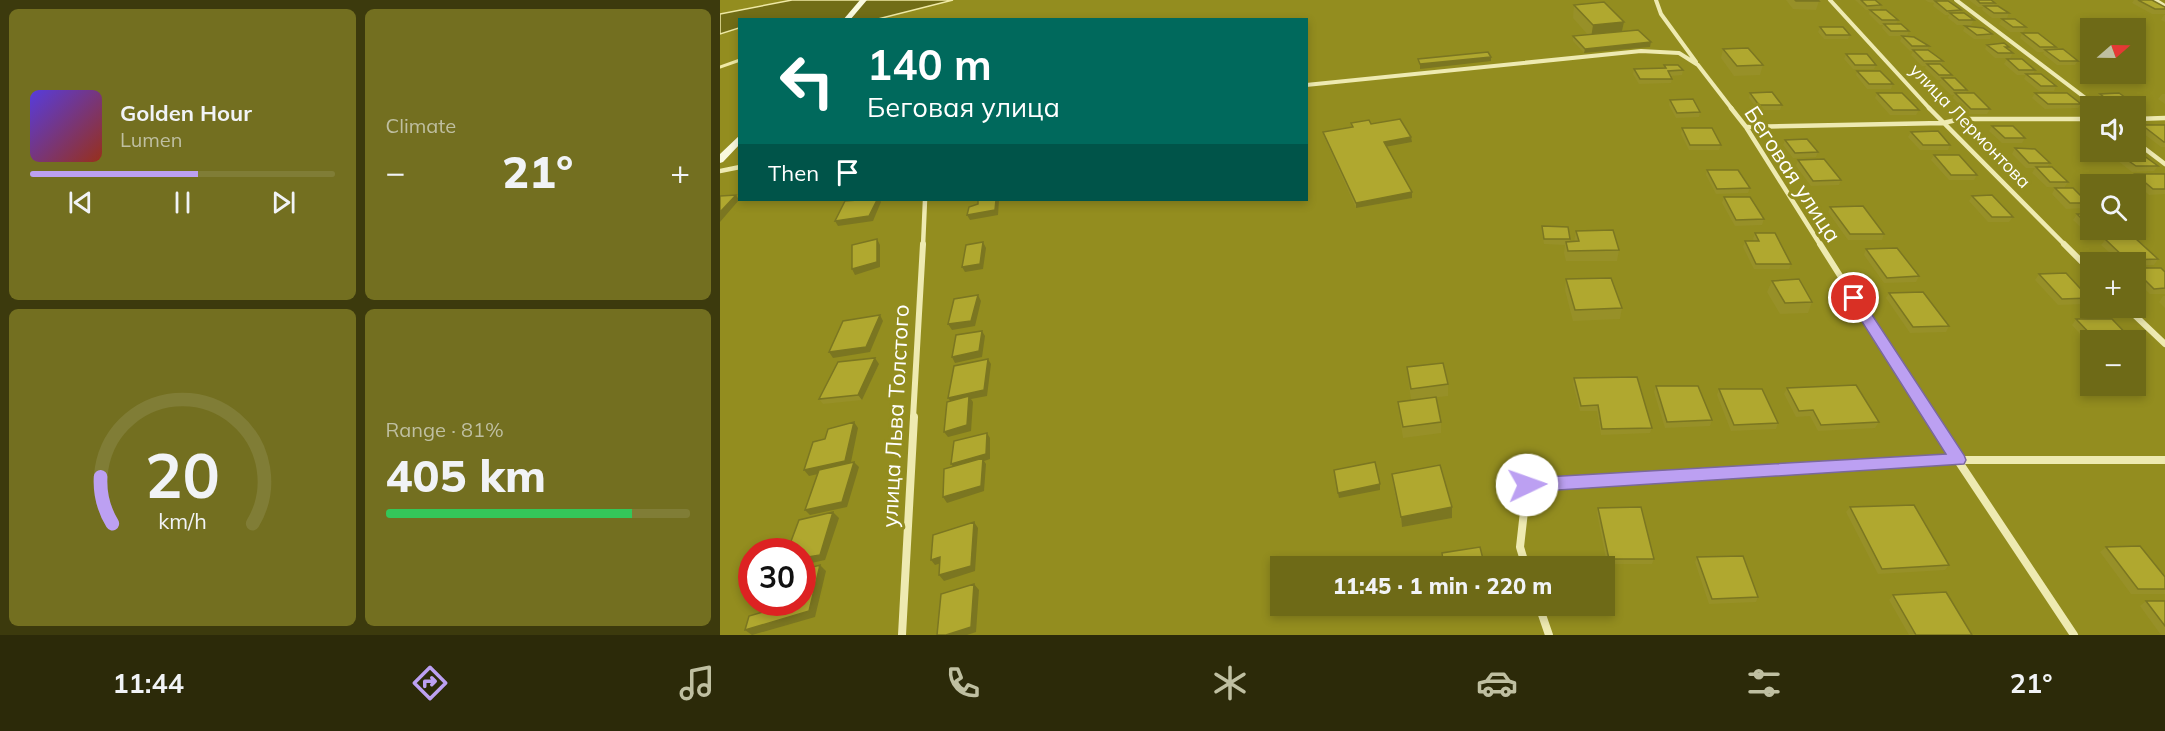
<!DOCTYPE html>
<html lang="en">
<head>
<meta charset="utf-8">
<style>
	:root { --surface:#6e6a17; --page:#736f20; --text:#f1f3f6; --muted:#bfbfa1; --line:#807d36; --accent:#bca0f2 }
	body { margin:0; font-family:Mulish,sans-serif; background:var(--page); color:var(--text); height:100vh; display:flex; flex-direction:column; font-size:22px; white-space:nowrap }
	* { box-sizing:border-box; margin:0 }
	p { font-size:20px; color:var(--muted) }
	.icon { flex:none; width:33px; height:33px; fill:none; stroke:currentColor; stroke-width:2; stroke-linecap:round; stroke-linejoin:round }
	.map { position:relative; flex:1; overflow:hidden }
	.drawer { display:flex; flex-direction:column; gap:9px; padding:9px; background:#3c3a0d; width:720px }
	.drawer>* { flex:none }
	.banner { position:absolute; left:18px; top:18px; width:570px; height:183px; border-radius:0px; box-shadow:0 3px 9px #0003; background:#00695c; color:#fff; overflow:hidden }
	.needle { width:39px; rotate:70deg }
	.buttons { position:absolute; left:1360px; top:18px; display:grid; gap:12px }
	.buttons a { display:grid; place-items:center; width:66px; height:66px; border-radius:0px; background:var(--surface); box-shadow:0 3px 9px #0003; font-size:30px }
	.speed { position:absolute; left:18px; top:538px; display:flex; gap:12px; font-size:30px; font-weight:700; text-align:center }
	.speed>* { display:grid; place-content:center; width:78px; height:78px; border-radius:50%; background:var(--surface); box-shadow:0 3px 9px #0003; line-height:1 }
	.speed .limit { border:9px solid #d22; background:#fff; color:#111 }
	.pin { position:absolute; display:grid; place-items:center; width:51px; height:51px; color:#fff; margin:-26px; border:3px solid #fff; border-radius:50%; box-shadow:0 2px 6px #0007 }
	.me { position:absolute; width:66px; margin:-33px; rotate:87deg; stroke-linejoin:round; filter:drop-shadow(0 0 4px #0008) }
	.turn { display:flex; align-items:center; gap:21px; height:126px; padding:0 30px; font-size:27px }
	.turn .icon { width:78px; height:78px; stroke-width:2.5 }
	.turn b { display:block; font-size:42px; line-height:51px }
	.then { display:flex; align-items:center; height:57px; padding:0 30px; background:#0003; gap:12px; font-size:22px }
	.big { font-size:45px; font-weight:800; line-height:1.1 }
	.drawer .card { flex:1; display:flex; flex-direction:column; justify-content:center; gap:9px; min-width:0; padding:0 21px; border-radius:9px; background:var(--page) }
	.drawer .dial { align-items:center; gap:0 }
	.dial svg { height:156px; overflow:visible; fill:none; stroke:var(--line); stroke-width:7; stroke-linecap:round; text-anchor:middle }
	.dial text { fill:var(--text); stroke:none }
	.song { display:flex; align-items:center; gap:18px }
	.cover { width:72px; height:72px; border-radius:9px; background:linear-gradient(135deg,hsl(250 70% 55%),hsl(10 70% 35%)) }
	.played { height:6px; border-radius:3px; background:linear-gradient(90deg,var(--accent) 55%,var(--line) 55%) }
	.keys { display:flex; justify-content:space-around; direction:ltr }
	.heat { display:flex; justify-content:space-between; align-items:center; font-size:33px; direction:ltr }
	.charge { height:9px; border-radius:4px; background:linear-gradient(90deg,#34c759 81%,var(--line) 0) }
	.drawer .tiles { flex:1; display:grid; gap:9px; grid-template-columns:repeat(2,1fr) }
	.trip { position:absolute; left:550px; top:556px; width:345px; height:60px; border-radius:0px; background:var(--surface); box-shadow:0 3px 9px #0003; font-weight:800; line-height:60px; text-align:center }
	.tabs { display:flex; height:96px; justify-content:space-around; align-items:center; background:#2c2a09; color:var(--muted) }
	.tabs .icon { width:42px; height:42px }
	.tabs .selected { color:var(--accent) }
	.tabs b { font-size:27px; color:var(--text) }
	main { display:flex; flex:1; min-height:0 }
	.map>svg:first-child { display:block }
	.water { fill:#716d16; stroke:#efe9a5; stroke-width:1.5 }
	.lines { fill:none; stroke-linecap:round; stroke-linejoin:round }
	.stream { stroke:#efe9a5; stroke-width:3 }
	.street-far3 { stroke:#eeeab1; stroke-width:4 }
	.street-far2 { stroke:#eeeab1; stroke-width:4.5 }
	.street-far1 { stroke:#eeeab1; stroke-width:6 }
	.street { stroke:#eeeab1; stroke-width:8 }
	.secondary { fill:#faf9de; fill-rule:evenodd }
	.wall { fill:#979028 }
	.shaded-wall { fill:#7b7621 }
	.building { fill:#b0a82f; stroke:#7b7621; stroke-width:1.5 }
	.route { fill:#bca0f2; stroke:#7a689d; stroke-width:1.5 }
	.labels { text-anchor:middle; stroke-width:6; stroke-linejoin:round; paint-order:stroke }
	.far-street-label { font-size:18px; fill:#fff; stroke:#938d1f }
	.street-label { font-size:22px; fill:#fff; stroke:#938d1f }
</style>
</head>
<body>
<main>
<section class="drawer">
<div class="tiles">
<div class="card">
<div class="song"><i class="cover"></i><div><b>Golden Hour</b><p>Lumen</p></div></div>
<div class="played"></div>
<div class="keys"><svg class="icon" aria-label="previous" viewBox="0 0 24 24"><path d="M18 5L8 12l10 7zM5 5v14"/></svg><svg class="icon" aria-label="pause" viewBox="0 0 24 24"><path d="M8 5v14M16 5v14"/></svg><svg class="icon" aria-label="next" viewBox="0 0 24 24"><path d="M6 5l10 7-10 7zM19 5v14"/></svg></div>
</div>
<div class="card"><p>Climate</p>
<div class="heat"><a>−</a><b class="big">21°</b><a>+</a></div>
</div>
<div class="card dial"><svg viewBox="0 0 100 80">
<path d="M14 69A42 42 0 1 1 86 69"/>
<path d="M14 69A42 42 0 0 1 8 45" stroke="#bca0f2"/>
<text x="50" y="56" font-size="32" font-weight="700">20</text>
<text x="50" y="72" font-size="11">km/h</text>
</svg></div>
<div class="card"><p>Range · 81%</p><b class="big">405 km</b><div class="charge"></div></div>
</div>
</section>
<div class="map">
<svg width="1445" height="635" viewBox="0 0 1445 635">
	<rect width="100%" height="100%" fill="#938d1f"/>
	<path class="water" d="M72,0H233L158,19L20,20L19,28L0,34V14Z"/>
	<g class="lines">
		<path class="stream" d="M0,67L20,60"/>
		<path class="street-far3" d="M936,0L941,14L976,62
			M1110,0L1210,109
			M1236,0L1376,106
			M1435,0L1445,6
			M586,85L921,51L959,53L978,65L1012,109"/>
		<path class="street-far2" d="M1011,108L1026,127L1101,246
			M1209,108L1346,246
			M1416,119L1445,118
			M1026,127L1223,123L1241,119H1371
			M1416,142L1445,164
			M0,171L20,167
			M203,246L205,200"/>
		<path class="street-far1" d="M1100,244L1210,418
			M1344,244L1371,271
			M1407,308L1445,344
			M193,418L203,244"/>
		<path class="street" d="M1209,417L1354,635
			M806,567L800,547L807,485L1238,460H1445
			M819,606L829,635
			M182,635L194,417"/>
		<path class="secondary" d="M140,0H147L130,20H123Z
			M20,135V144L3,162L0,163V154Z"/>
	</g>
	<path class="wall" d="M1066,0H1098L1099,1L1096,10L1073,9Z
		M1135,0H1155L1161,5L1160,10L1178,20L1176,24L1189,31L1187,36H1169L1162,28L1163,25H1160L1149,14L1150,10H1146Z
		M1205,0H1224V1L1241,10L1239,13L1254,20L1251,25H1237L1228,18L1229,15H1225L1213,6L1214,3L1208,2Z
		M1249,0H1271L1275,3L1274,6L1289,13L1287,18H1272L1262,10L1263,7H1258Z
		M1414,0H1418L1445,7V14H1432L1412,3Z
		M854,5L902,31L931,42L930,47L864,53L853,41V36L868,35L853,18Z
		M1444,15H1445V22L1441,20Z
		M1282,19L1306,27L1303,32H1290L1279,24Z
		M1245,26L1272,34L1270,39H1254L1243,31Z
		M1100,27L1130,35L1128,39H1104L1098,32Z
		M1302,33L1336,47L1334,49L1358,61L1355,65H1337L1323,54L1324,52H1317L1300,38Z
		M1182,36L1209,46L1207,50L1223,61L1221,65L1232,75L1231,78L1247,90L1246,93L1270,109L1267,114H1249L1233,98L1234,95H1231L1219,83L1221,80H1217L1205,68L1206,66H1202L1191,55L1193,51H1190L1180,41Z
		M1267,45L1289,47L1287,49L1293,53L1290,58H1275L1265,49Z
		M1003,49L1043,65L1040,75L1014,76L1001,58Z
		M1126,54L1156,65L1154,69H1133L1124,59Z
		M1287,59L1315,70L1313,74L1336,86L1334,91H1319L1304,79L1306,75H1297L1284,64Z
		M944,65L963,70L962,75L950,76L952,79L951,83L919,84L913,74L914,69L944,68Z
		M1137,71L1173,84L1171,89H1147L1136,75Z
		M1030,93L1062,105L1060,110H1038L1029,98Z
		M1157,93L1199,110L1196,115H1170L1155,98Z
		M1315,93L1361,104L1358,108L1325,109L1312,98Z
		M1380,94L1416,105L1415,106H1388L1377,98Z
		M1442,94H1445V104L1438,99Z
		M950,100L980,112L979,117L956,118L949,105Z
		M631,123L651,124L692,142L667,147L692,192V198L636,208L604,137L603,132L631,127Z
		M1422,125H1445V147H1441L1419,130Z
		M1272,126L1305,138L1302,143H1282L1269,131Z
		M1366,126H1371V138L1362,131Z
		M962,128L1001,145L999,150H969L961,134Z
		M1191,132L1230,145L1228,150H1200L1188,137Z
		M1065,140L1098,152L1096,157L1073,158L1063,145Z
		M1295,148L1330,163L1327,167L1348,182L1344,188L1327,187L1312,173L1315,168H1306L1292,154Z
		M1391,152H1411L1438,166L1434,171L1412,172L1389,154Z
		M1214,155L1257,175L1254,180H1229L1211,160Z
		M1078,160L1121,180L1119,185L1091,186L1076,166Z
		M987,170L1030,188L1028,193L996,194L986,175Z
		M1415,174H1445V194L1429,195L1412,180Z
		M1335,188L1368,203L1364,208L1346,209L1332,194Z
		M1252,196L1293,217L1289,222H1268L1249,201Z
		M1004,197L1044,219L1042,225L1015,226L1002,203Z
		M1110,207L1164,234L1162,240H1128L1108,212Z
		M1357,214H1371V230H1399L1404,234L1401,239L1438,259L1434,265H1416V262H1400L1381,245L1385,240H1374L1353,220Z
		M822,226L850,239V242H854L856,231L899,250L897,261H846L844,253L845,245L824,244L822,232Z
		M1035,233L1071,264L1069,269H1034L1023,247L1025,241H1034L1033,239Z
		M1146,249L1199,276L1196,282L1164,283L1144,255Z
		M1416,268L1445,272V294H1430L1416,281Z
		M1319,274L1369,298L1365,304L1338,305L1315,280Z
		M846,279L902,308L900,319L853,321L845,290Z
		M1052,281L1092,302L1088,313L1060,314L1047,292Z
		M1169,293L1229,326L1226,332L1190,333L1166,298Z
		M1443,296H1445V308L1439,302Z
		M1356,319L1412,340H1371V346L1352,325Z
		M159,364L142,400L103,404L99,399Z
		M687,367L728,384V396L691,400L688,378Z
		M854,378L932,428L930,433L881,435L877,411H860L853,384Z
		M936,386L992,420L990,426L945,428L934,392Z
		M1067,388L1159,422L1155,428L1098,431L1090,416L1076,417L1064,394Z
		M999,389L1058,423L1056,429L1011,431L997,395Z
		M678,402L721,422V433L683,438L679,413Z
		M672,474L732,507V518L682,527L673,485Z
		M1130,507L1229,565L1225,570L1158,574L1126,512Z
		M878,508L934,559L932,564H887L877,513Z
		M1386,547L1445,577V594H1411L1380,552Z
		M722,553L765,567H722Z
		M977,557L1038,597L1036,602L989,604L975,562Z
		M1173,595L1252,635H1189L1169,600Z
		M1426,601H1445V635H1441L1420,606Z"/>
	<path class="shaded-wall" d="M904,22L901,35L871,38L873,25Z
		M931,42L930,47L864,53L865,49Z
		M771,57V61L700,69V64Z
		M691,137L692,142L665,147L664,142Z
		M692,192V198L636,208V203Z
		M16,195L19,200L0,222V212Z
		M157,200H160L161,202L153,221L118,226L115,221Z
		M276,200H279L278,215L250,220L247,215Z
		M157,239L160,245V267L135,275L132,269Z
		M263,242L266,248L263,269L245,272L242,267Z
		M258,295L261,301L255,326L232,330L228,324Z
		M160,315L163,321L150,352L113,358L109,352Z
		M262,331L265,336L262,357L235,363L232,357Z
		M155,358L159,364L142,400L138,395Z
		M268,359L271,364L267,396L251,399L253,402L251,431L228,437L224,432L232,403L228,398Z
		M134,422L138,428L130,467L89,476L84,470Z
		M267,433L270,438V459L264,461L266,464L264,491L227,503L223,497L235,469L231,464Z
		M134,462L139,467L127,507L90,515L85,510Z
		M660,484V490L619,498L618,493Z
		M732,507V518L682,527L681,517Z
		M113,512L119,518L105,560L82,565V558Z
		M254,522L258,528L255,571L224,581L219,575Z
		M220,557L224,562L215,565L211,560Z
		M100,565L106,571L95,617L32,635L25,630L89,611Z
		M254,584L259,590L256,632L247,635H226Z"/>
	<path class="building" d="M1075,0H1098L1099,1H1076Z
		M1141,0H1155L1161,5L1147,6Z
		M1257,0H1271L1275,3H1260Z
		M1418,0H1432L1445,7V9H1435Z
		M1215,1H1228L1241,10L1227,11Z
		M884,2L904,22L873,25L854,5Z
		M1264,6H1278L1289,13H1274Z
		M1150,10H1166L1178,20H1162Z
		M1230,13H1244L1254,20H1239Z
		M1282,19H1295L1306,27H1293Z
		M1164,24H1181L1189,31H1171Z
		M1245,26L1263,28L1272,34L1257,35Z
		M1100,27H1123L1130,35H1106Z
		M918,30L931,42L865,49L853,36Z
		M1302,33H1318L1336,47H1320Z
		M1182,36L1194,37L1209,46H1192Z
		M1284,43L1289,47H1285L1293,53H1278L1267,45Z
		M1028,48L1043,65L1017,66L1003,49Z
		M1343,49L1358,61H1340L1325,50Z
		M1193,50H1208L1223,61H1204Z
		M768,52L771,57L700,64L698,59Z
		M1126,54H1147L1156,65H1135Z
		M1287,59H1302L1315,70H1299Z
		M1207,64H1220L1232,75H1219Z
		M944,65H958L963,70L948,71L952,79H920L914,69L946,68Z
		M1137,71H1160L1173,84H1149Z
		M1306,74H1321L1336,86H1321Z
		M1222,78H1235L1247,90H1234Z
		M1052,92L1062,105H1039L1030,93Z
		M1157,93H1182L1199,110H1173Z
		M1235,93H1254L1270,109H1251Z
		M1315,93H1347L1361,104H1328Z
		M1399,93L1416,105L1396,106L1380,94Z
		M973,99L980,112L957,113L950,100Z
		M680,119L691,137L664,142L692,192L636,203L603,132L633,127L631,123L649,120L651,124Z
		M1422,125H1445V142H1444Z
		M1272,126H1293L1305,138H1285Z
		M1366,126H1371V130Z
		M962,128H992L1001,145H970Z
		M1218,131L1230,145H1203L1191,132Z
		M1087,139L1098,152L1075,153L1065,140Z
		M1295,148L1315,149L1330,163H1309Z
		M1396,152H1411L1414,153H1420L1438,166H1416Z
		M1214,155H1239L1257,175H1231Z
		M1104,159L1121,180L1093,181L1078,160Z
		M1316,167H1332L1348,182H1330Z
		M987,170H1018L1030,188L997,189Z
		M1415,174H1445V189H1433Z
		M1335,188H1353L1368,203H1350Z
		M16,195L0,212V196Z
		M1272,195L1293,217H1272L1252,196Z
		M1004,197H1030L1044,219L1016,220Z
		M138,200H157L149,216L115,221L125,201Z
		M258,200H276L275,210L247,215L249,207L258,204Z
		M1143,206L1164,234H1130L1110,207Z
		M1357,214H1371V228Z
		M822,226L848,227L850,239H824Z
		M893,230L899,250L848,251L846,242L859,241L856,231Z
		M1372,230H1399L1404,234L1377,235Z
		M1035,233H1055L1071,264H1036L1025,241H1039Z
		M157,239V262L132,269V245Z
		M1385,239H1416L1438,259L1407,260Z
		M263,242L260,264L242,267L246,245Z
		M1177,248L1199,276L1167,278L1146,249Z
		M1416,268H1441L1445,272V288L1434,289L1416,271Z
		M1346,273L1369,298L1342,299L1319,274Z
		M891,278L902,308L855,310L846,279Z
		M1079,279L1092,302L1065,303L1052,281Z
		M1203,292L1229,326L1193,327L1169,293Z
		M258,295L251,321L228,324L234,299Z
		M160,315L146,347L109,352L123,321Z
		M1356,319H1392L1412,340H1376Z
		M262,331L259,351L232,357L236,335Z
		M155,358L138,395L99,399L118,362Z
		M268,359L264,390L228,398L234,366Z
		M723,363L728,384L691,389L687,367Z
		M917,377L932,428L882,429L878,405L861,406L854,378Z
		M1136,385L1159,422L1101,425L1093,410L1079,411L1067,388Z
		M936,386H978L992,420L947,422Z
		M999,389H1042L1058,423L1014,425Z
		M249,396L247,425L224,432L227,402Z
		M716,397L721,422L683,427L678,402Z
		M134,422L125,461L84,470L93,442L105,439L108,429Z
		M267,433L266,454L231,464L234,441Z
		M263,458L261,486L223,497L224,469Z
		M134,462L122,502L85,510L99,470Z
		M655,462L660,484L618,493L614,470Z
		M720,465L732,507L681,517L672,474Z
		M1194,505L1229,565L1162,569L1130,507Z
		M921,507L934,559H889L878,508Z
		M113,512L100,555L82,558V552H61L62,548L70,544L79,520Z
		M254,522L251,566L219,575L220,557L211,560L213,535Z
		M1420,546L1445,577V589H1418L1386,547Z
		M760,547L765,567H724L722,553Z
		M1023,556L1038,597L992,599L977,557Z
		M100,565L89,611L25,630L29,616L53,609L55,603H82V570Z
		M254,584L251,627L226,635H217L221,594Z
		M1226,592L1252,635H1196L1173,595Z
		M1426,601H1445V626Z"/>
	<path class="route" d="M1134,294L1139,295L1244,455L1246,460L1244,464L807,492L801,490L798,485L801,480L807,478L1226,454L1127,298Z"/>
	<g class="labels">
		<g class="far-street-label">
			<text transform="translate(1250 126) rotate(46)" y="6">улица Лермонтова</text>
		</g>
		<g class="street-label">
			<text transform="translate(1073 174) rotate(57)" y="8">Беговая улица</text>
			<text transform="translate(175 416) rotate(-87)" y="8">улица Льва Толстого</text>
		</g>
	</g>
</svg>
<div class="buttons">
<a><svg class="needle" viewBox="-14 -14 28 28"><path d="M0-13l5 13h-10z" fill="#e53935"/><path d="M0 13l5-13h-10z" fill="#bfbfa1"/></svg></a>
<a><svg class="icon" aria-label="sound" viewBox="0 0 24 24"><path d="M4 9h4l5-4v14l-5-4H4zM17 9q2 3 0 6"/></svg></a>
<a><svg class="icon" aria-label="search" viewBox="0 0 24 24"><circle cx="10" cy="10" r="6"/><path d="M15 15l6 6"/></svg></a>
<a>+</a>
<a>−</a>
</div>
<div class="speed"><div class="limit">30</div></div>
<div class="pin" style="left:1134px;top:298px;background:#d93025"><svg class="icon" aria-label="arrive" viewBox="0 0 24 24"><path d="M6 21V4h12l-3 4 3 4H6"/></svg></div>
<svg class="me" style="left:807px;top:485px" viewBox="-20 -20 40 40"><circle r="19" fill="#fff"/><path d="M0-13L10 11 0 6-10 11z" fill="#bca0f2"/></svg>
<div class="trip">11:45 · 1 min · 220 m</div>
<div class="banner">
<div class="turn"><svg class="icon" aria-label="left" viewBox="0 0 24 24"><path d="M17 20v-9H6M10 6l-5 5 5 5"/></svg><div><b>140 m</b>Беговая улица</div></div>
<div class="then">Then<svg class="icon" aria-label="arrive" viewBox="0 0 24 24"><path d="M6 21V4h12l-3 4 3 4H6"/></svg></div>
</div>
</div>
</main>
<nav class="tabs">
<b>11:44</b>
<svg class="icon selected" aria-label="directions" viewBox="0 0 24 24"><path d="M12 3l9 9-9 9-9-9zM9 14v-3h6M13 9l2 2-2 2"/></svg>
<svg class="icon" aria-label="music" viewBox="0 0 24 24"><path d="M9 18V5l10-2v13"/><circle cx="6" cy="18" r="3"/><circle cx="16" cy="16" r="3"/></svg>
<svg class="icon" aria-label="phone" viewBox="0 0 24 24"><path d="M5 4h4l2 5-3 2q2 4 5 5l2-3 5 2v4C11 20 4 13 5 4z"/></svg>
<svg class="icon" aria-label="climate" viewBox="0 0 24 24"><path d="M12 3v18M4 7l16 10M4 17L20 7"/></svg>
<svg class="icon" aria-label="car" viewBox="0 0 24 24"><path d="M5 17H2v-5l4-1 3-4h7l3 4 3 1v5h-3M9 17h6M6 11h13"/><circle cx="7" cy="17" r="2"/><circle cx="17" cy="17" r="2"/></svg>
<svg class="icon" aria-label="filters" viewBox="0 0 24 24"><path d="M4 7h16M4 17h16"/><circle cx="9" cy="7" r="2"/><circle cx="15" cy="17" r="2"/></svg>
<b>21°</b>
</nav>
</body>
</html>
